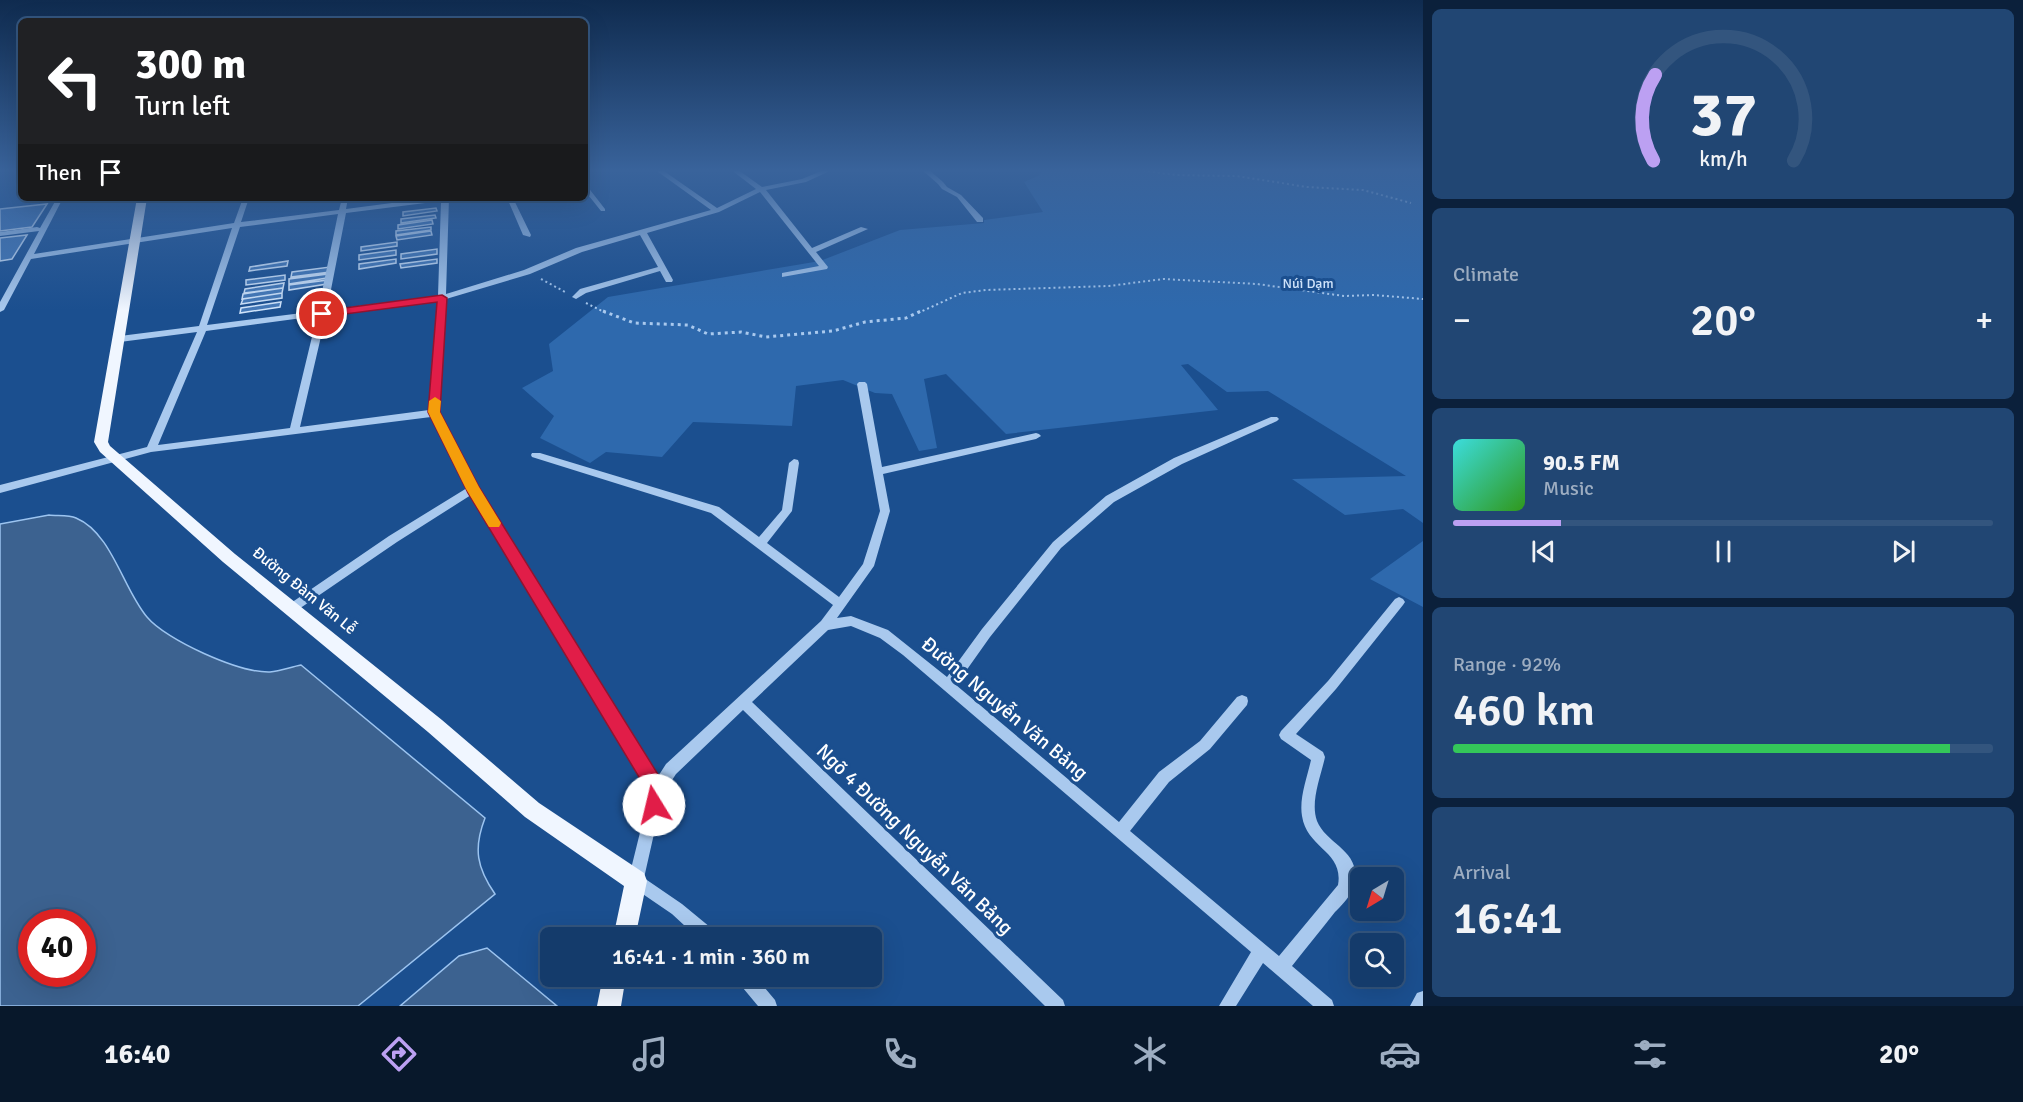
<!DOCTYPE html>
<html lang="en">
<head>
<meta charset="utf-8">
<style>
	:root { --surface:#143b6b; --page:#214673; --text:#f1f3f6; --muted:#9dadc1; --line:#33557e; --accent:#bca0f2 }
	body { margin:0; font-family:Signika,sans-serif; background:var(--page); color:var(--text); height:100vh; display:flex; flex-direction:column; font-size:22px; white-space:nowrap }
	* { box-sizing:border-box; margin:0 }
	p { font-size:20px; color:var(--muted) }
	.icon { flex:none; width:33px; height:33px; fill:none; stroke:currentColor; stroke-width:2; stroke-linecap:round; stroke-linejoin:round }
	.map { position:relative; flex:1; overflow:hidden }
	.side { display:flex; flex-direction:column; gap:9px; padding:9px; background:#0b203b; width:600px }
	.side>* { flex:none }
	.banner { position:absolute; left:18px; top:18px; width:570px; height:183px; border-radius:9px; box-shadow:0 6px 24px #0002,0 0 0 2px var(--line); background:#202124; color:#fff; overflow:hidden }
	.needle { width:39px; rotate:218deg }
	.controls { position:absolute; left:1350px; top:867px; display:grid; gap:12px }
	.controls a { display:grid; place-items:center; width:54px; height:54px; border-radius:9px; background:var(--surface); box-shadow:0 6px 24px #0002,0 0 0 2px var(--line); font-size:30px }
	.speed { position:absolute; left:18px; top:909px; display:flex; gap:12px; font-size:30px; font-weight:700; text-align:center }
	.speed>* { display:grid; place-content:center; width:78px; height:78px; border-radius:50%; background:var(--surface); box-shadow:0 6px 24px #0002,0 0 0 2px var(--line); line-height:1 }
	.speed .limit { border:9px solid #d22; background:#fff; color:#111 }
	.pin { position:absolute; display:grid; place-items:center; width:51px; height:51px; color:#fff; margin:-26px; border:3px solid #fff; border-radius:50%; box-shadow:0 2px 6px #0007 }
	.me { position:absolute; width:66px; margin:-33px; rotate:351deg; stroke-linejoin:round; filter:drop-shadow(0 0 4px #0008) }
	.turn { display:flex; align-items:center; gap:21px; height:126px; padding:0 18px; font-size:27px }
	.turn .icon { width:78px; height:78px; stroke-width:2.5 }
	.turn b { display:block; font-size:42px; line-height:51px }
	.then { display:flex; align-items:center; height:57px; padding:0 18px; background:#0003; gap:12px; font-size:22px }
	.big { font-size:45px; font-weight:600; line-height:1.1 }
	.side .tile { flex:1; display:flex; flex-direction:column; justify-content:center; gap:9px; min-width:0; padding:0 21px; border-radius:9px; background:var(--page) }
	.side .dial { align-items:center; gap:0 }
	.dial svg { height:156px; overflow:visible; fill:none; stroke:var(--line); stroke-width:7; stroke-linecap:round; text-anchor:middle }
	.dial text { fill:var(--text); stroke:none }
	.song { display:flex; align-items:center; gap:18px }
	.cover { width:72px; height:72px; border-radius:9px; background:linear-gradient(135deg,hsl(180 70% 55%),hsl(110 70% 35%)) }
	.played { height:6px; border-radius:3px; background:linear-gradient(90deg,var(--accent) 20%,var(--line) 20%) }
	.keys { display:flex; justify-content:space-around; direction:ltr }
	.heat { display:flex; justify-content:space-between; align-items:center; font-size:33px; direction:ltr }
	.charge { height:9px; border-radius:4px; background:linear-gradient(90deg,#34c759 92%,var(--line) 0) }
	.trip { position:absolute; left:540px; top:927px; width:342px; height:60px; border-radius:9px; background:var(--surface); box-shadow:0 6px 24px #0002,0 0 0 2px var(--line); font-weight:600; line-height:60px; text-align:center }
	.tab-bar { display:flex; height:96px; justify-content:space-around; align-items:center; background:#08182b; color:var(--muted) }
	.tab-bar .icon { width:42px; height:42px }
	.tab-bar .current { color:var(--accent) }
	.tab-bar b { font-size:27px; color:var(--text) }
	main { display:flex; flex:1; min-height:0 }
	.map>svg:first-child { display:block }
	.green { fill:#2e69ad }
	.water { fill:#3c6290; stroke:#9cc4f0; stroke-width:1.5; fill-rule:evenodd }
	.building { fill:#4478b7; stroke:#cfe3fa; stroke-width:1.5 }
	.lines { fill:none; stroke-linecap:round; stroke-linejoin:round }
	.path-far1 { stroke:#a9c9ee; stroke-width:2; stroke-dasharray:2 3; stroke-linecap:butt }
	.path { stroke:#a9c9ee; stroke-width:3; stroke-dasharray:3 4; stroke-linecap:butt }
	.minor { fill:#a9c9ee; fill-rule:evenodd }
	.major { fill:#f0f6ff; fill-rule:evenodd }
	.route { fill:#e11d48; stroke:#92132f; stroke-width:1.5 }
	.slow { fill:#f59e0b }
	.labels { text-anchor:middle; stroke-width:6; stroke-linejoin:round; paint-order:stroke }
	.far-park-label { font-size:14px; fill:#cfe3fa; stroke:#1b4f8f }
	.street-label { font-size:16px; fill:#fff; stroke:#1b4f8f }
	.near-street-label { font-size:20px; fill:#fff; stroke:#1b4f8f }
</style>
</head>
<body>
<main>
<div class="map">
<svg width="1423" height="1006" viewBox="0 0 1423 1006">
	<rect width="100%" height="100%" fill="#1b4f8f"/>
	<path class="green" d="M1043,169H1423V523L1403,509L1345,515L1292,479L1406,476L1268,391L1227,392L1188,364L1181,365L1218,410L1006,434L946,374L924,379L937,448L919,451L892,394L875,393L843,380L796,386L792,426L693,422L662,457L606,452L590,463L540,438L554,416L522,388L553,371L549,344L608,297L820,261L900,230L984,223V220L1043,212L1024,182L1038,176Z
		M1423,541V607L1370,579Z"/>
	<path class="water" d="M49,515C57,516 69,515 76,518C112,533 123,589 147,617C166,640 239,673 270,672C280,671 291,667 301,665L485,818C473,849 477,868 495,894L358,1006H0V524ZM32,922H82V974H32Z
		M487,948L557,1006H400L459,956Z"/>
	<path class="building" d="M47,204L32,227L0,231V209Z
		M436,208L437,211L403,216V212Z
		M435,215L436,218L401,223V219Z
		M432,220L433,224L398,229V225Z
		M431,227V230L396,235V231Z
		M431,231L432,235L397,240L396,236Z
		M27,235L12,259L0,261V238Z
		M397,242V246L361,251V247Z
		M437,249V254L401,259V254Z
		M396,250V255L359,260V255Z
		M396,259V263L359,269V264Z
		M437,259V263L401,268L400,264Z
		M288,261L287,266L249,271L250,267Z
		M330,267V272L291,277L292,272Z
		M328,274L327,278L289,284V279Z
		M285,275V280L246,285V280Z
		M328,280L327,284L289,290V285Z
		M284,283L283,288L244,293L245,289Z
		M283,288L282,293L242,299L243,294Z
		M282,293V298L241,304L243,299Z
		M281,302L280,307L240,313L241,308Z"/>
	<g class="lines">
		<path class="path-far1" d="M1133,169L1176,175L1237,176L1307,187L1363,190L1411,203
			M541,279L567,293
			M586,303L606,313
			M918,313L962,293L986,290L1109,286L1163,279L1257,284L1344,296L1374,295L1423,299"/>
		<path class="path" d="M603,311L634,323L688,325L708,334L741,332L766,337L833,331L865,322L906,318L921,311"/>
		<path class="minor" d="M654,169H661L717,208L756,189L730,169H737L762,187L802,179L826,169H834L806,182L766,190L812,248L861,227L868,229L816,252L828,267L827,269L782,277V273L819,266L760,192L719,212L647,233L673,280L672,282H666L660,271L586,293L576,299L572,297L580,289L658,267L640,235L582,252L530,274L446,299L439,413L477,488L657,778L666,764L821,621L833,605L711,513L532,457L531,455L532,453H540L719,507L759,537L782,510L789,463L794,459L798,460L799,463L792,511L767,543L839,597L863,564L880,511L857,384L859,382H865L867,384L882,467L1036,433L1039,434L1041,436L1036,439L883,474L890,511L874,566L837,618L851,616L888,630L947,677L982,629L1053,542L1106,496L1174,458L1271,417H1277L1279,419L1277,421L1182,464L1114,502L1061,548L990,637L956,685L1119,822L1159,772L1200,741L1237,697L1242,695L1247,697L1248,701L1247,705L1210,749L1169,782L1130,831L1279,956L1338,885C1344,851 1307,849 1302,816C1299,798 1307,778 1311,760L1281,739L1279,735L1281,731L1328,681L1395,599L1399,597L1403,599L1405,602L1403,605L1336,689L1296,734L1323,752L1325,757C1321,776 1310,802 1317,821C1327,846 1367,852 1352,890C1349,898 1341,906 1335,912C1321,930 1306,948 1292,966L1332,1000L1334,1006H1313L1263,963L1236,1006H1219L1251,952L903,655L880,638L851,626L828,630L752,702L1063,1000L1065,1006H1045L743,710L676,774L663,794L644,878L682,904L716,932L718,938H698L672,914L631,886L628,881L650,792L471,495L397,542L296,611L292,613L288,611L286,608L288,605L389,536L467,488L431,417L151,452L0,493V485L147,447L197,332L120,342L116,339L120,336L199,326L232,228L31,259L4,310L0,312V302L39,231L0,236V232L37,227L40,228L57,198H63L34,254L234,223L243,198H249L241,222L339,210L342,198H348L346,209L430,198H449L446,294L524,270L576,248L711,210ZM441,201L438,296L327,310L346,213ZM338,214L318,311L207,325L240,227ZM438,301L429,410L300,427L326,315ZM317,316L290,428L158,445L206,331Z
			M921,169H928L943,182L947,187L961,195L983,218V222H977L957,197L942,189L938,184Z
			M585,185L587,186L605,209V211H601L585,191Z
			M507,198H513L531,235L530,237L523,235Z
			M736,976H755L775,1000L777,1006H758L738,982Z
			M1423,991V1006H1410L1417,993Z"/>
		<path class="major" d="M137,198H147L108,442L110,446L235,554L442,720L539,803L644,873L647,881L635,938H613L624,886L525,817L428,732L223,562L100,452L94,442Z
			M603,976H626L621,1006H597Z"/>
	</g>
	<linearGradient id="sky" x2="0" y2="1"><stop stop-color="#0f2b4f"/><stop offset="0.55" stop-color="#39639b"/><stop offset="1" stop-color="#39639b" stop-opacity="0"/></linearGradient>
	<rect width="1423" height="310" fill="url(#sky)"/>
	<path class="route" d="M442,295L447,298L440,412L479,487L664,784L667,791L660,812L654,815L648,812L645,805L648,792L468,493L428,412L437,302L322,317L316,314L322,311Z"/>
	<path class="slow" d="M435,397L441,401L440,412L479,487L501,523L499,527H489L466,489L428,412L429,401Z"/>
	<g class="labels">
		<g class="far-park-label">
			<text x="1308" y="288">Núi Dạm</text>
		</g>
		<g class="street-label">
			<text transform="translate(305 590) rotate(39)" y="6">Đường Đàm Văn Lễ</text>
		</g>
		<g class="near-street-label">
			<text transform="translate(1005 708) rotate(40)" y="7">Đường Nguyễn Văn Bảng</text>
			<text transform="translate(915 839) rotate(44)" y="7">Ngõ 4 Đường Nguyễn Văn Bảng</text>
		</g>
	</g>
</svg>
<div class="controls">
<a><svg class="needle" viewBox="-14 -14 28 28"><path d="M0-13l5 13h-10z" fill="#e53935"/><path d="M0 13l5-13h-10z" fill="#9dadc1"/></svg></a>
<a><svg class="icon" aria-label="search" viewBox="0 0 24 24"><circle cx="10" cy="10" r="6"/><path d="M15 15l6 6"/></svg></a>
</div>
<div class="speed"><div class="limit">40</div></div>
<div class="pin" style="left:322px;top:314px;background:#d93025"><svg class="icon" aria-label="arrive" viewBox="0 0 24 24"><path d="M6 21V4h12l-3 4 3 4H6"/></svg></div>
<svg class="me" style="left:654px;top:805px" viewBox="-20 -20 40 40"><circle r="19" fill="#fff"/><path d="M0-13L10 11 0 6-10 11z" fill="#e11d48"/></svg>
<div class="trip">16:41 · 1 min · 360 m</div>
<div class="banner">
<div class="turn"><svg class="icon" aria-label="left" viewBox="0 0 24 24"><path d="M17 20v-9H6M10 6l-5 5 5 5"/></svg><div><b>300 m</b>Turn left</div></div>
<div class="then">Then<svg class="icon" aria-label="arrive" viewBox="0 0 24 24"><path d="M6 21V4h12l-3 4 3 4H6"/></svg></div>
</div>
</div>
<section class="side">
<div class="tile dial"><svg viewBox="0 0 100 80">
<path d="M14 69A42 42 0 1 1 86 69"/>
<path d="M14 69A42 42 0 0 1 15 25" stroke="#bca0f2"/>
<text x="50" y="56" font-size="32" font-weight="700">37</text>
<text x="50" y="72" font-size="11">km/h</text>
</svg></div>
<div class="tile"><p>Climate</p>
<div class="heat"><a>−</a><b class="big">20°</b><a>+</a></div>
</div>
<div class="tile">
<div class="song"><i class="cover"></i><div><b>90.5 FM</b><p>Music</p></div></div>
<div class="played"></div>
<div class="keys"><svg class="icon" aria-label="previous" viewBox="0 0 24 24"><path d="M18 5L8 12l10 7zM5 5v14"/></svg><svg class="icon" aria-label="pause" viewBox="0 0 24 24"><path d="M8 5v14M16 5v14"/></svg><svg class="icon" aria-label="next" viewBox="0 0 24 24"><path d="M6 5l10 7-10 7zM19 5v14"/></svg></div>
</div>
<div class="tile"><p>Range · 92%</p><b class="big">460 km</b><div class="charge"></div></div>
<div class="tile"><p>Arrival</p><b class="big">16:41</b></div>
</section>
</main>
<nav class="tab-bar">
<b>16:40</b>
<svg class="icon current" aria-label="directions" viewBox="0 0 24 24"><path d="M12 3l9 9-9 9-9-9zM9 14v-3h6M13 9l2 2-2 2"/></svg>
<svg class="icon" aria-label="music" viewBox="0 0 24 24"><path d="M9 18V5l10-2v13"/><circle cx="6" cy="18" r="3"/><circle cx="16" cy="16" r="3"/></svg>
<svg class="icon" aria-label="phone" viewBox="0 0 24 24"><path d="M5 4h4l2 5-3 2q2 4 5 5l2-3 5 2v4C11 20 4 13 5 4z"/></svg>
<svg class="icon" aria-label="climate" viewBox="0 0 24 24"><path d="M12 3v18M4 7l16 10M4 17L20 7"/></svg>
<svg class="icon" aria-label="car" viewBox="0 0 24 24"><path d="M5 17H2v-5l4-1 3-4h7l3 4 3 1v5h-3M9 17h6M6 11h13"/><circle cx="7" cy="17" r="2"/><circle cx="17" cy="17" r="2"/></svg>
<svg class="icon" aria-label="filters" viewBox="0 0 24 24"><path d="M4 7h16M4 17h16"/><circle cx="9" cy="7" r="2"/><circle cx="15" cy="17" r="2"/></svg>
<b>20°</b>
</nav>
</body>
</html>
